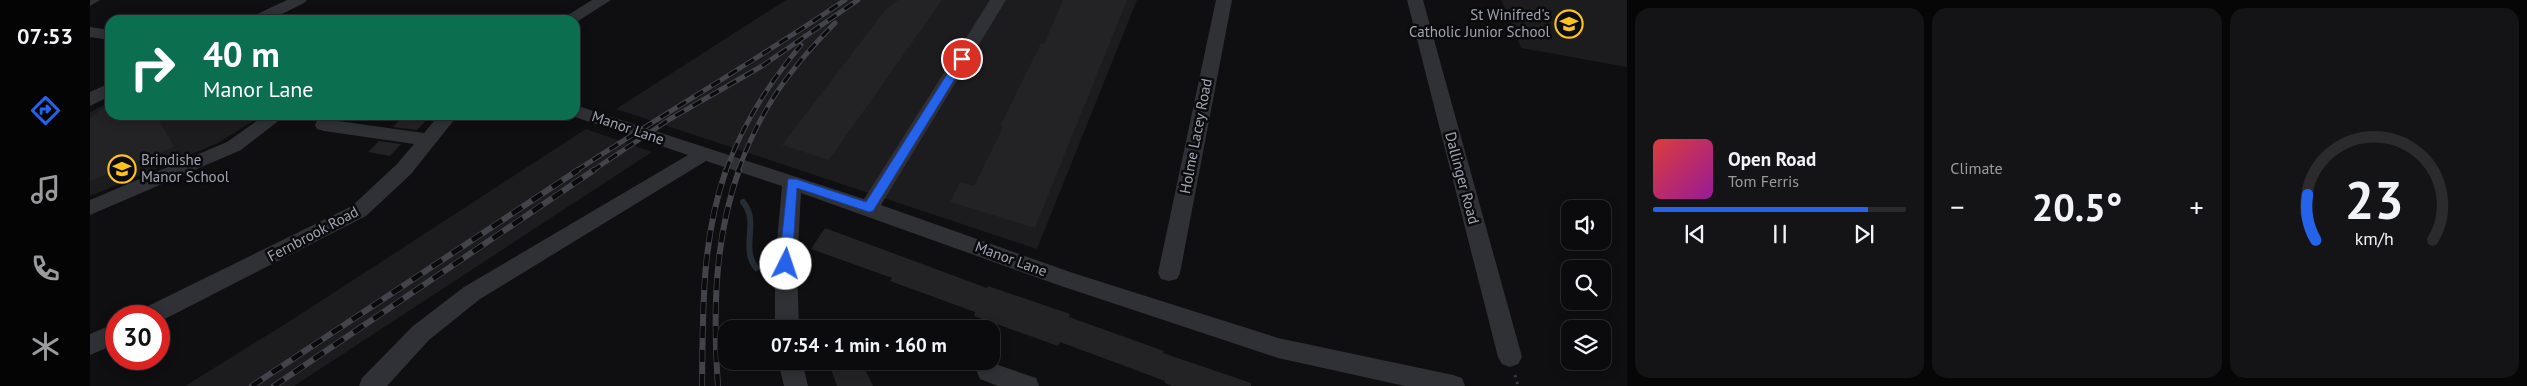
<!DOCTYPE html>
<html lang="en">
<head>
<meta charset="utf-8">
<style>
	:root { --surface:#0b0b0d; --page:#141416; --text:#f1f3f6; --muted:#9a9b9d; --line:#2b2b2e; --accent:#2563eb }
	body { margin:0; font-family:"PT Sans",sans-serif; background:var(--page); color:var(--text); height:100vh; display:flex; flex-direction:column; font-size:19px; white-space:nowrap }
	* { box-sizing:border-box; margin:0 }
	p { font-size:16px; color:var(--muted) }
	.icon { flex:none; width:28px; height:28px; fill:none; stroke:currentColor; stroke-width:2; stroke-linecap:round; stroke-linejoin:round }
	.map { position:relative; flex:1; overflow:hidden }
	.details { display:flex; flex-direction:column; gap:8px; padding:8px; background:#060607; width:900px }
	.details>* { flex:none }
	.hud { position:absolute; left:15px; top:15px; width:475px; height:105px; border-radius:15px; box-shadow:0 2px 12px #0003,0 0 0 1px var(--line); background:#0b6e4f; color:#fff; overflow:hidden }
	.tools { position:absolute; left:1471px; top:200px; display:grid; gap:10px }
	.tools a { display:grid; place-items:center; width:50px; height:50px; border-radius:10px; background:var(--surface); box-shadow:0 2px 12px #0003,0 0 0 1px var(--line); font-size:25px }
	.speed { position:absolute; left:15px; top:305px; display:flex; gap:10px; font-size:25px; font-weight:700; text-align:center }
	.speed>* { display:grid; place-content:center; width:65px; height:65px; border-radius:50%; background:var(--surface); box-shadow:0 2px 12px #0003,0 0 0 1px var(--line); line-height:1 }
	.speed .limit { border:8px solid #d22; background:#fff; color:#111 }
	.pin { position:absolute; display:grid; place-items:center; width:42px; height:42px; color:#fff; margin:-21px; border:2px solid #fff; border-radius:50%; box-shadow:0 1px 5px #0007 }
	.me { position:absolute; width:55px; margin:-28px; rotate:4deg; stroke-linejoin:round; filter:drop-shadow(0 0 4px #0008) }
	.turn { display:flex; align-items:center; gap:18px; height:105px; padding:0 15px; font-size:22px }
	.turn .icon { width:65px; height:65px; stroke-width:2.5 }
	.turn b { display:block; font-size:35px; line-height:42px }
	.big { font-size:38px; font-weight:700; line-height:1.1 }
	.details .tile { flex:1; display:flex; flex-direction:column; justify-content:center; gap:8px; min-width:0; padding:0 18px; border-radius:15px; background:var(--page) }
	.details .dial { align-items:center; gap:0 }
	.dial svg { height:130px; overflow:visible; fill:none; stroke:var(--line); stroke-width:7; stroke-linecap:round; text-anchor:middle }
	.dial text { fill:var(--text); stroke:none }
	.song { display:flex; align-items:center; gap:15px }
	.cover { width:60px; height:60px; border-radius:8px; background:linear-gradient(135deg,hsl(0 70% 55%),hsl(300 70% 35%)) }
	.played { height:5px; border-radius:2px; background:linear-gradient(90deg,var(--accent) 85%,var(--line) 85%) }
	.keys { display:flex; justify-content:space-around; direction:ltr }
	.heat { display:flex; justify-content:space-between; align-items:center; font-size:28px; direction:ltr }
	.details .tiles { flex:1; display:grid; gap:8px; grid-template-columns:repeat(3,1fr) }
	.trip { position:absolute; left:628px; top:320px; width:282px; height:50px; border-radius:15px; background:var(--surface); box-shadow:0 2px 12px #0003,0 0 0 1px var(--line); font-weight:700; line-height:50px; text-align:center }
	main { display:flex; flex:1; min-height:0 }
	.tab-bar { display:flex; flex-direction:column; width:90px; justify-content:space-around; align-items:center; background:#040405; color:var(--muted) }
	.tab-bar .icon { width:35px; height:35px }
	.tab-bar .selected { color:var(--accent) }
	.tab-bar b { font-size:22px; color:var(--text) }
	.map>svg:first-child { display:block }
	.built { fill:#1c1b1e }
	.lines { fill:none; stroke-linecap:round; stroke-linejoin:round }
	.stream { stroke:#262d35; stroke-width:6 }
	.building { fill:#232225 }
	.path { stroke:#36383d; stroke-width:3; stroke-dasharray:2.5 4.5; stroke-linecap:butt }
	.minor { fill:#303136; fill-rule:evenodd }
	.rail-far1-casing { stroke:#43444b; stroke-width:5 }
	.rail-casing { stroke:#43444b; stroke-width:6 }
	.rail-far1 { stroke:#0b0a0c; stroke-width:3; stroke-dasharray:10; stroke-linecap:butt }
	.rail { stroke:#0b0a0c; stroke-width:4.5; stroke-dasharray:12; stroke-linecap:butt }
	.route { fill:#2563eb; stroke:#184099 }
	.labels { text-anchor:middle; stroke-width:5; stroke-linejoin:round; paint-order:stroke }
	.poi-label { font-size:15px; fill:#a0a4b3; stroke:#0b0a0c; text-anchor:end }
	.street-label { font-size:15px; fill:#a0a4b3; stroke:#0b0a0c }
</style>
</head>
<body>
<main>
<nav class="tab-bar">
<b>07:53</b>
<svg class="icon selected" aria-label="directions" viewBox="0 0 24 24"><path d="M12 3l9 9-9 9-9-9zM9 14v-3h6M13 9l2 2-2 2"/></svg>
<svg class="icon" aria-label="music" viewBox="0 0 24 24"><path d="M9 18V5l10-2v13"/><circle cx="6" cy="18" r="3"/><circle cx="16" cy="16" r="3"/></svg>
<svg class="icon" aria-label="phone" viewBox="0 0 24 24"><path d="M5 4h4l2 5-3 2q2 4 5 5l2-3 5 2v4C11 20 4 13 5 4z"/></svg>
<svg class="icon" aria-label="climate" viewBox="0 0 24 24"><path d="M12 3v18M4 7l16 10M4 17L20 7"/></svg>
</nav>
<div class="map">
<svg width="1537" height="386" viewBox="0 0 1537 386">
	<rect width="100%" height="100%" fill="#0f0f11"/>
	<path class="built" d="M696,0H1047L947,249L526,109Z
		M1411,0H1537V67L1431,48Z
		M20,102V115H123L163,121L128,143L0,196V112Z
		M496,129L562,152L204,386H95L200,321Z"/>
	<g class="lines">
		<path class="stream" d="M653,202C670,222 650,247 666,268"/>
	</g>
	<path class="building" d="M808,0H852L739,160L692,145L796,9Z
		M973,0H1037L945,228L860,202L870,182L884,186L913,127L910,126L951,43L954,44Z
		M20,103V115H66L84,147L0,181V118Z
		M314,115H341L327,130L303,127Z
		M289,141L311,144L300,156L278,152Z
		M735,228L897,288L898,286L980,314L979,317L1074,351L1073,353L1161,383V386H1082L1075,383V381L970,342L968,346L884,316L885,312L800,281L802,278L721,249Z
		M738,361H771L783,386H747Z"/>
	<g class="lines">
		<path class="path" d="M1425,375L1428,386"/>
		<path class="minor" d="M0,0H10L0,6Z
			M197,0H217L214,3L180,20H159L161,17Z
			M502,0H521L485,23V20H470Z
			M900,0H916L791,205L983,273L1188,338L1363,375L1372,378L1375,386H1315L1188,358L968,285L711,193L707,265L709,329H685V265L692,186L616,161L390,299L339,340L297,386H269L272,378L323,326L374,287L598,155L479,115H485V105L774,199Z
			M1126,0H1142L1090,273L1087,279L1079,281L1071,279L1068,273Z
			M1317,0H1333L1432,357L1428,364L1420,367L1412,364L1408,357Z
			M0,27L20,30V40L0,37Z
			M20,83V96L0,106V92Z
			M175,115H196L151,150L0,215V200L137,142Z
			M349,115H368L321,174L276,216L69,322V316H49L52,309L262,206L307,164L324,144L234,131L227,129L225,125L227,121L234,119L334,133Z
			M26,323V344L0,355V334Z
			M688,361H712L718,386H694Z
			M899,362L946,378L949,386H908L890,379L887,372L890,365Z"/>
		<g class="rail-far1-casing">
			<path id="rail-far1" d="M486,171C575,113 667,60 755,0
				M502,171L580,119L672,66L768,0
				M636,171C652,125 679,83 711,45
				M648,171C671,108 698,71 745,23"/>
		</g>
		<g class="rail-casing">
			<path id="rail" d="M162,386L488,170
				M184,386L504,170
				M612,386C613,312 611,241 636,170
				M628,386C623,313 624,240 649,170"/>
		</g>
		<use href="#rail-far1" class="rail-far1"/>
		<use href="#rail" class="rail"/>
	</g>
	<path class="route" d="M868,57L877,59L783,211L779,212L707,188L702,264L696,269L691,268L689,264L698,179H706L776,202Z"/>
	<defs>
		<g id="school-ring" transform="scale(1.4375)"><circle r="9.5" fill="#0b0a0c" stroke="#fbc31d" stroke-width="1.5"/><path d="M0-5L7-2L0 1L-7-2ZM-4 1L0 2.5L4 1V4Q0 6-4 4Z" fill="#fbc31d"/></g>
	</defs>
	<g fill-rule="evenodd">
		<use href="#school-ring" x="1479" y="24"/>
		<use href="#school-ring" x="32" y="169"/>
	</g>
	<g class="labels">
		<g class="poi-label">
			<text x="1460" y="20">St Winifred's<tspan x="1460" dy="17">Catholic Junior School</tspan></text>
			<text x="51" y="165" text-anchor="start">Brindishe<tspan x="51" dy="17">Manor School</tspan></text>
		</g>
		<g class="street-label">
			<text transform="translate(538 128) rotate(19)" y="5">Manor Lane</text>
			<text transform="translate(1106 136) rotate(-79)" y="5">Holme Lacey Road</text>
			<text transform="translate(1372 178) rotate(75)" y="5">Dallinger Road</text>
			<text transform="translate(223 234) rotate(-28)" y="5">Fernbrook Road</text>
			<text transform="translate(921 259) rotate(20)" y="5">Manor Lane</text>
		</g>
	</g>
</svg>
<div class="tools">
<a><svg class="icon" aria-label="sound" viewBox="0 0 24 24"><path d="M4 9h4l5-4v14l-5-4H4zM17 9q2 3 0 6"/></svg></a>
<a><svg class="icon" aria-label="search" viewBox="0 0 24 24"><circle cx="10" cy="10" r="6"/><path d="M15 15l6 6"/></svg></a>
<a><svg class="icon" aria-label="layers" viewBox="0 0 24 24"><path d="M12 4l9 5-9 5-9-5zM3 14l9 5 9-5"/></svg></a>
</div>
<div class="speed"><div class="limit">30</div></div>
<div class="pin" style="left:872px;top:59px;background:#d93025"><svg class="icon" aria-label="arrive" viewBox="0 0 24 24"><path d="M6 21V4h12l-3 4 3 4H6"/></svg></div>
<svg class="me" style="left:696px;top:264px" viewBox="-20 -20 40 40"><circle r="19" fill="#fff"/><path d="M0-13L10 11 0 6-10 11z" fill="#2563eb"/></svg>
<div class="trip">07:54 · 1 min · 160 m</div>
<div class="hud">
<div class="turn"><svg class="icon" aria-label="right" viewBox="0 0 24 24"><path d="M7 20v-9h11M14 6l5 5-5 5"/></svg><div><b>40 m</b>Manor Lane</div></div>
</div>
</div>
<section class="details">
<div class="tiles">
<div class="tile">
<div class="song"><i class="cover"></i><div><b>Open Road</b><p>Tom Ferris</p></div></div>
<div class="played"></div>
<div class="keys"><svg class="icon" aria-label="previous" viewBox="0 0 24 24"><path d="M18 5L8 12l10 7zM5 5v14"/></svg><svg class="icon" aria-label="pause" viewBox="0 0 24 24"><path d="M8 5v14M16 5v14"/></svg><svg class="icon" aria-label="next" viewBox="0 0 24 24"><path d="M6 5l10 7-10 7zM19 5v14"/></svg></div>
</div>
<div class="tile"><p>Climate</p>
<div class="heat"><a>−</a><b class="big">20.5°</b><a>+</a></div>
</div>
<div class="tile dial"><svg viewBox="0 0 100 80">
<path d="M14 69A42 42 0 1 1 86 69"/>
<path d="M14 69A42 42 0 0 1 9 41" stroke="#2563eb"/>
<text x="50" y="56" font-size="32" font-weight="700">23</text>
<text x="50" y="72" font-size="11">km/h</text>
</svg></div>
</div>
</section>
</main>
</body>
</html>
